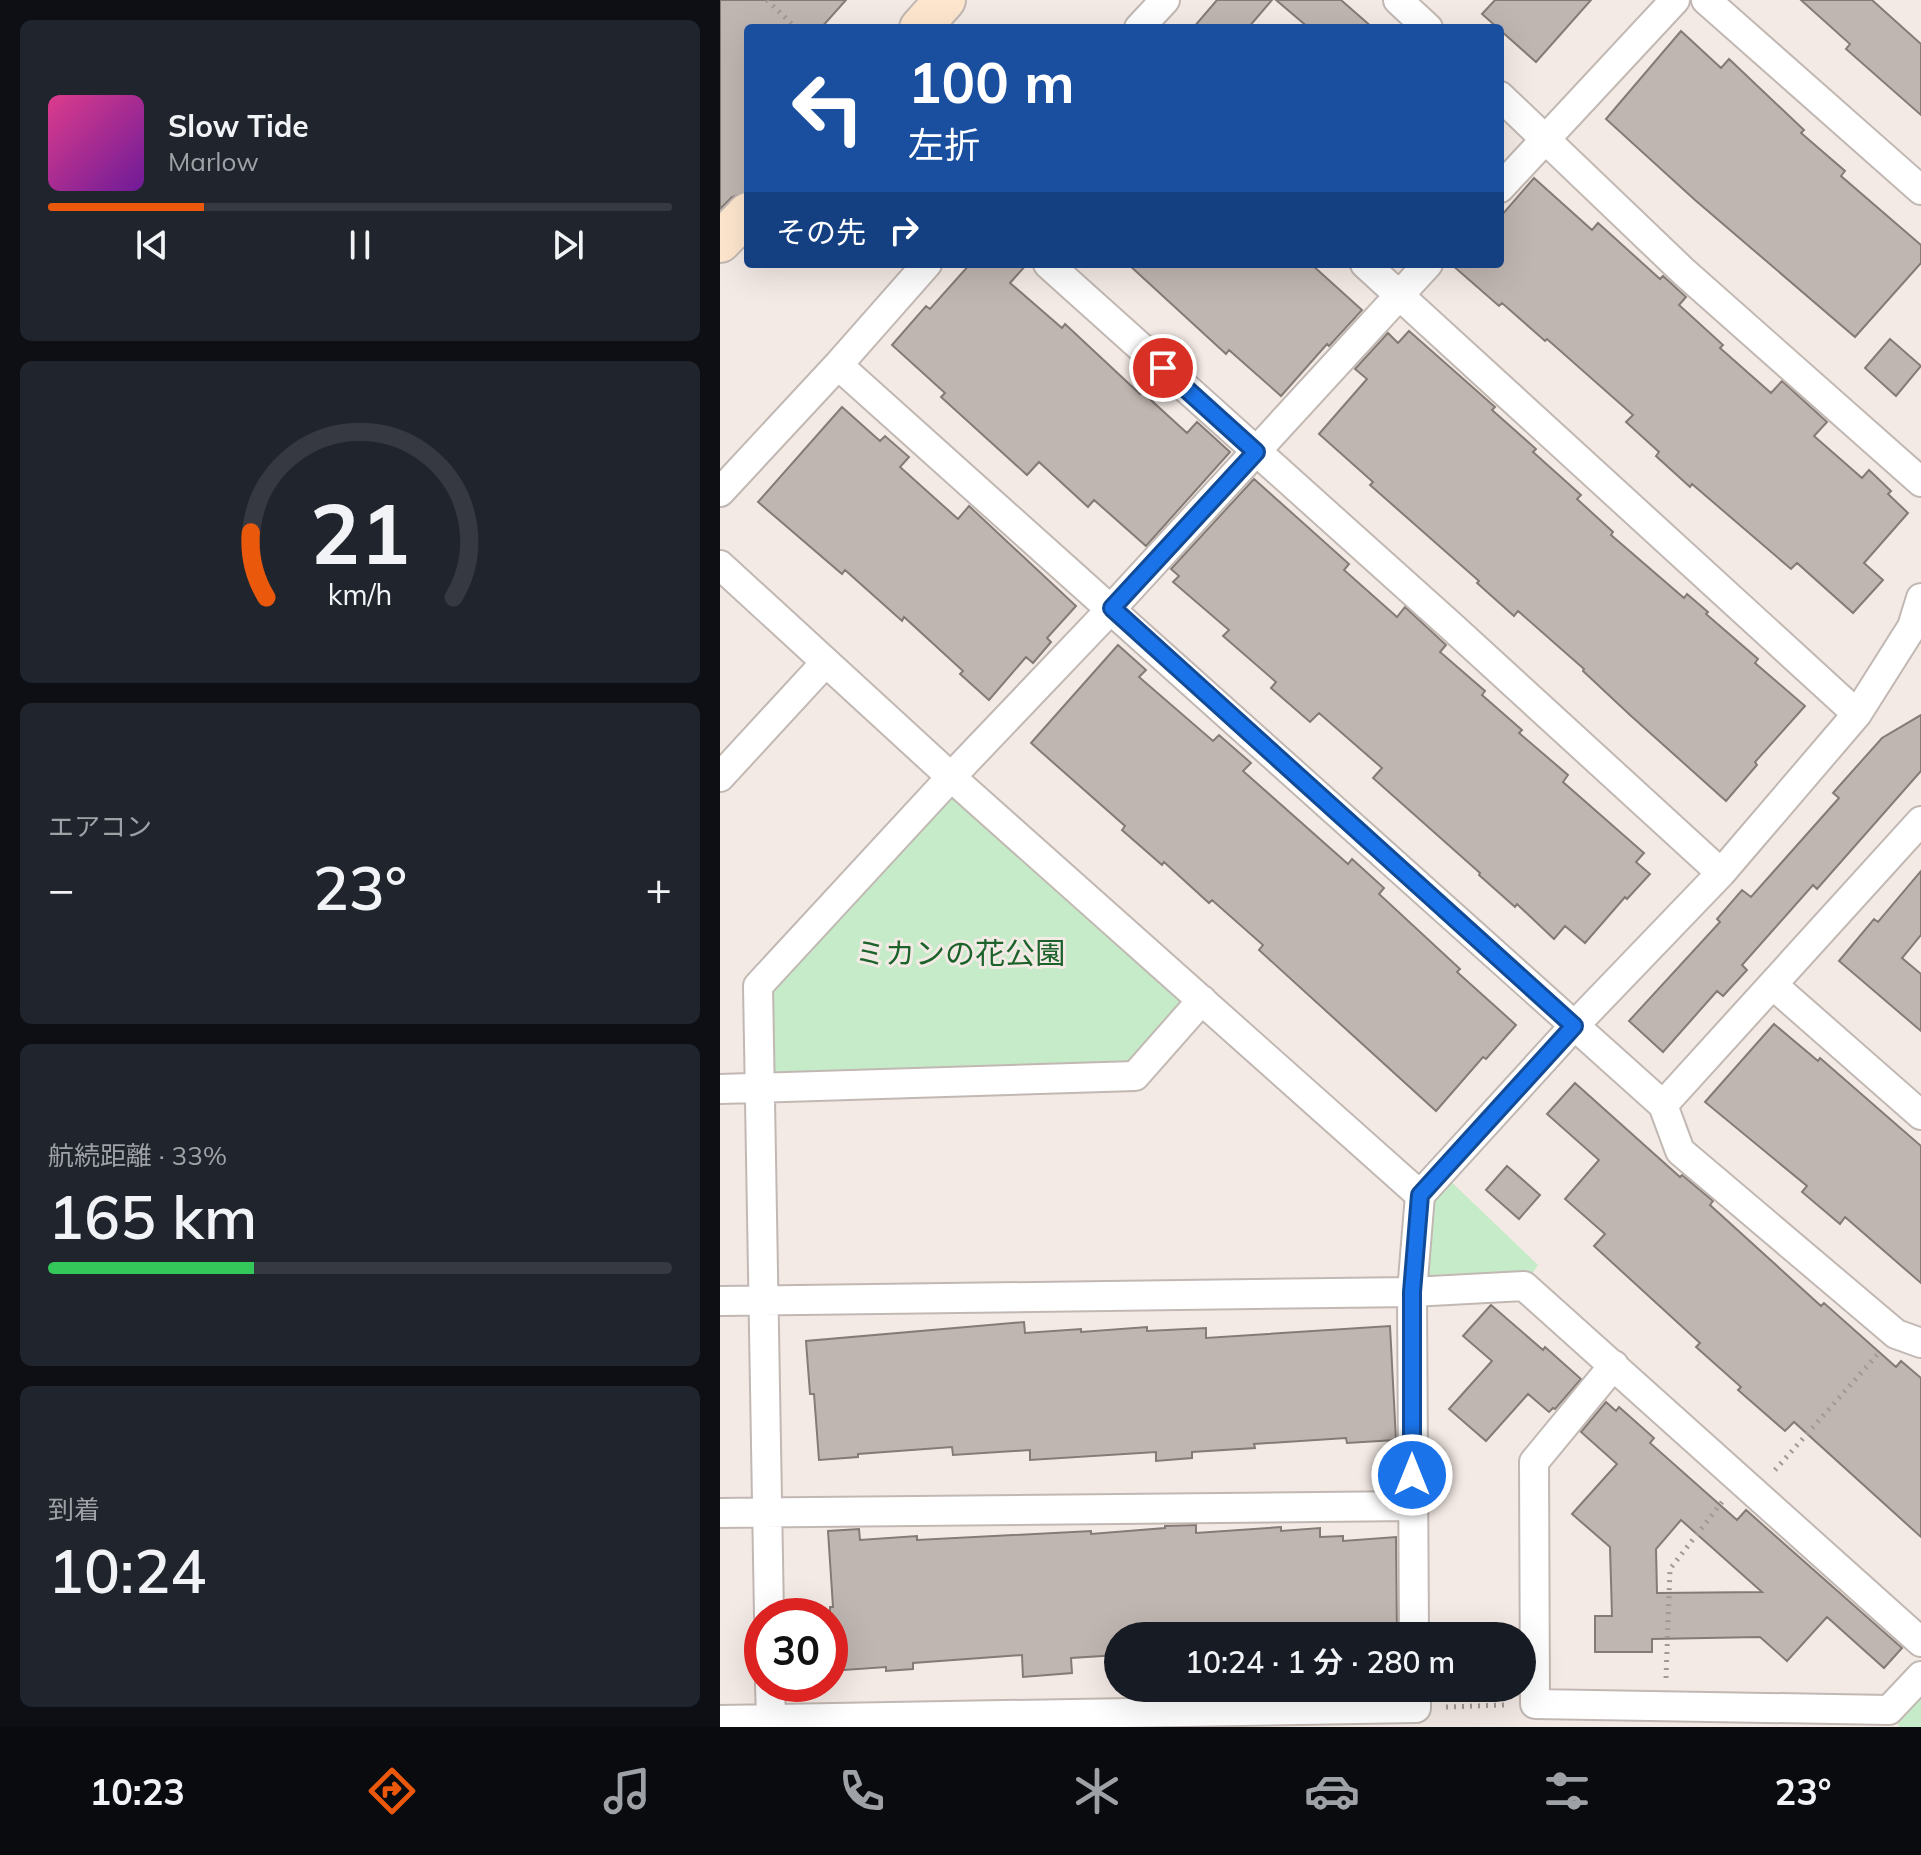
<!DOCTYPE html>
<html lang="ja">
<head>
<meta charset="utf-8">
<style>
	:root { --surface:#171b24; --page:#20242c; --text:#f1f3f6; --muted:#9ea1a6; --line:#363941; --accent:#ea580c }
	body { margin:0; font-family:Mulish,"Noto Sans JP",sans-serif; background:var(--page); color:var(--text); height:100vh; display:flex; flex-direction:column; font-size:30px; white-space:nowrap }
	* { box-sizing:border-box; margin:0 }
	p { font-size:26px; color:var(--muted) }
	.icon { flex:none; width:44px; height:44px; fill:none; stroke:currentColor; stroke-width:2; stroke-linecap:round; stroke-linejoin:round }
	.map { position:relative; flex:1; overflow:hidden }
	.details { display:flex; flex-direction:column; gap:20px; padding:20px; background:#0d0f14; width:720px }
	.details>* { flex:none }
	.banner { position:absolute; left:24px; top:24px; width:760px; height:244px; border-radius:8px; box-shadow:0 8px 32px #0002; background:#1a4fa0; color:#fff; overflow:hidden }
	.speed { position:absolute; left:24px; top:1598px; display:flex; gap:16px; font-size:40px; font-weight:700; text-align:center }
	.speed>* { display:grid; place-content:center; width:104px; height:104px; border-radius:50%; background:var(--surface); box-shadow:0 8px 32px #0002; line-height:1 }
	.speed .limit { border:12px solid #d22; background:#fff; color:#111 }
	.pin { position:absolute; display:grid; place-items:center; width:68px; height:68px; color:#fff; margin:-34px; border:4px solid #fff; border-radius:50%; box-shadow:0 2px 8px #0007 }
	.me { position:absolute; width:88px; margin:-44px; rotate:0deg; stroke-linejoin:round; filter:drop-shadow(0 0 6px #0008) }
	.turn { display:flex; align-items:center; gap:28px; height:168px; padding:0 32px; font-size:36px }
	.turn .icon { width:104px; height:104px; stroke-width:2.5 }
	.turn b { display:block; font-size:56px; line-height:68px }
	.then { display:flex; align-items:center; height:76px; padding:0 32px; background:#0003; gap:16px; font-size:30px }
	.big { font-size:60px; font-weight:600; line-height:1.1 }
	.details .tile { flex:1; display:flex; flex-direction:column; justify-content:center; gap:12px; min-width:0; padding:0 28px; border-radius:12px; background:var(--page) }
	.details .dial { align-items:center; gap:0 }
	.dial svg { height:208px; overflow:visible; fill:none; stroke:var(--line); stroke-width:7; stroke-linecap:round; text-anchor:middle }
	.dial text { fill:var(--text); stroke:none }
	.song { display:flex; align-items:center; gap:24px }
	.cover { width:96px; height:96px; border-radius:12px; background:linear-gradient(135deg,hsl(330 70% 55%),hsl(280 70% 35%)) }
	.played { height:8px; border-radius:4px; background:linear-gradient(90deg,var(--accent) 25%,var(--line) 25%) }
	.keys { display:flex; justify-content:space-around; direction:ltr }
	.heat { display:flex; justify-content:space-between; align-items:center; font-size:44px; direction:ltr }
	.charge { height:12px; border-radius:6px; background:linear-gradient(90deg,#34c759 33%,var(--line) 0) }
	.trip { position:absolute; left:384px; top:1622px; width:432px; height:80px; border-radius:40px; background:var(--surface); box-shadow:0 8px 32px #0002; font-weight:600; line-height:80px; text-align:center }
	.dock { display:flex; height:128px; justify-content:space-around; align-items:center; background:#090b0e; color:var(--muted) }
	.dock .icon { width:56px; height:56px }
	.dock .current { color:var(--accent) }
	.dock b { font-size:36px; color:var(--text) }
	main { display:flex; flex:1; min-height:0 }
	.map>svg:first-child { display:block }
	.green { fill:#c5ebc8 }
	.building { fill:#c0b6b1; stroke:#847b76; stroke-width:2; fill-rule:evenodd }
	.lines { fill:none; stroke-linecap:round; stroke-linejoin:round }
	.street-casing { stroke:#c2b8b3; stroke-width:32 }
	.secondary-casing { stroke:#c2b8b3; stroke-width:44 }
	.path { stroke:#a19996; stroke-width:5; stroke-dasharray:2 6; stroke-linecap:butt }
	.street { stroke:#fff; stroke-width:28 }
	.secondary { stroke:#fee6ce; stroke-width:40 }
	.route-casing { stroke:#114b97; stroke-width:20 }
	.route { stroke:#1a73e8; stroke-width:14 }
	.labels { text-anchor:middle; stroke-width:6; stroke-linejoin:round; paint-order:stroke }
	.park-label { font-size:30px; fill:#1c622b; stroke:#f4eae5 }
</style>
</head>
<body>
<main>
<section class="details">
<div class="tile">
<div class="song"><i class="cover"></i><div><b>Slow Tide</b><p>Marlow</p></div></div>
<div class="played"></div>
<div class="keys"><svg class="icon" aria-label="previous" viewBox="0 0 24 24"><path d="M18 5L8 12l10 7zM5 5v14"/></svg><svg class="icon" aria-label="pause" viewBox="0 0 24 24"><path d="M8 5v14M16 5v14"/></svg><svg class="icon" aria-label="next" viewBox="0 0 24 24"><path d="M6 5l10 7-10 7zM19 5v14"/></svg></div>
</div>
<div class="tile dial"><svg viewBox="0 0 100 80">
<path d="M14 69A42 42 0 1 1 86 69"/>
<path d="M14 69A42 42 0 0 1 8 44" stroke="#ea580c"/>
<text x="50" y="56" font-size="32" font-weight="700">21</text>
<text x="50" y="72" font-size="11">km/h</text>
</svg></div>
<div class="tile"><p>エアコン</p>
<div class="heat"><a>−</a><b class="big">23°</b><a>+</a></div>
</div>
<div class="tile"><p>航続距離 · 33%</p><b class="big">165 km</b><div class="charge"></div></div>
<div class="tile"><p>到着</p><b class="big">10:24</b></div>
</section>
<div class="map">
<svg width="1201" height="1727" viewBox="0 0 1201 1727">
	<rect width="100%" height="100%" fill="#f4eae5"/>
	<path class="green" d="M231,777L482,1000L415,1076L39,1088L38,986Z
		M721,1172L818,1265L804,1286L692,1292L700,1195Z
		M1201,1689V1727H1179L1176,1716Z"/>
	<path class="building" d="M0,0H126L101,28H28V191L12,197L0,209Z
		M497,0H552L528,28H473Z
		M556,0H621L653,28H589Z
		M775,0H871L816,62L762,14Z
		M1081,0H1152L1201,44V115L1126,49L1130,44Z
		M961,31L1001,68L1009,59L1084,130L1081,133L1125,171L1121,176L1201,245V263L1135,337L975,200L886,119Z
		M814,178L872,230L878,223L940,279L943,276L966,297L959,305L1003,345L1000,348L1051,393L1062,381L1107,422L1094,436L1142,478L1149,470L1171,491L1168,494L1188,513L1144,563L1163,580L1133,613L1077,563L1071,569L972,484L970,487L936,456L939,452L906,422L913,415L827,339L825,341L782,303L779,306L731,264H780V217Z
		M250,264H307L290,283L342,328L345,324L420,394L422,392L467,433L477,422L510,452L426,546L374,500L368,507L319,462L307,475L221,397L225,393L172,345L206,306L210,309Z
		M408,264H591L642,310L609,346L607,344L561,396L509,350L506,354Z
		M689,331L775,407L772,410L816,449L813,452L861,495L857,499L893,532L891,535L964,598L967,594L988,612L986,614L1038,659L1035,663L1085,706L1035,762L1037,765L1006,801L910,715L863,671L864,669L798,611L794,616L757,583L759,581L650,485L653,482L599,434L647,379L635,369L668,333L678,343Z
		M1170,339L1201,366L1176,396L1145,368Z
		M122,407L160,441L165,436L189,457L180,467L238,519L249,506L356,606L327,638L331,642L313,663L306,657L269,700L240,674L243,671L184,617L182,621L125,570L122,574L38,502Z
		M534,479L629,564L624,570L677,617L685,607L726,645L720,652L765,691L762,695L802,730L799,733L848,775L843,782L924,853L916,862L930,874L907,899L905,897L865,943L845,926L834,939L797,904L795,907L759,875L760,873L653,778L662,768L599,713L590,722L551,688L556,682L503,636L509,630L453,582L459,576L451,569Z
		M398,645L426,670L419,677L493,741L499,735L531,763L523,771L628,864L632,859L664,888L659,894L740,969L737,972L796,1025L766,1059L763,1057L716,1111L539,950L543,945L492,900L489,903L444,862L442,865L402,830L405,826L311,743Z
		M1201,715V771L1097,889L1093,885L1022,965L1027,970L1003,996L997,991L943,1052L909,1021L1000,922L997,919L1022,890L1031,897L1119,798L1113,793L1162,738Z
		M1201,871V935L1182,958L1201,974V1031L1119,961L1154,919L1158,922Z
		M1054,1024L1098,1061L1100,1058L1201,1146V1283L1125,1217L1120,1224L1082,1192L1087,1186L985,1102Z
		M855,1083L960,1177L962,1175L993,1201L990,1205L1101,1306L1104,1303L1176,1367L1181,1361L1201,1378V1537L1074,1422L1065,1431L1018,1390L1021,1387L976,1347L980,1343L874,1246L885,1234L845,1199L879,1160L827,1114Z
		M787,1166L820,1195L799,1219L766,1190Z
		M771,1305L823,1350L825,1347L861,1379L835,1409L833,1408L829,1412L808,1394L766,1441L729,1409L772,1361L743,1336Z
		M304,1322L305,1333L361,1329V1332L427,1327V1331L486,1328V1338L670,1326L676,1440L627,1443L626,1438L534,1444L535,1448L472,1452V1458L436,1461V1452L310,1460V1450L233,1455L232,1447L138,1454V1457L99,1460L94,1394H90L86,1341Z
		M886,1402L896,1411L899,1407L934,1438L930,1443L1017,1520L1026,1510L1182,1648L1164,1668L1107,1617L1067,1661L1040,1637L932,1639V1652H875V1616H892L890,1547L852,1514L897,1464L861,1432ZM961,1520L1042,1592L937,1593L936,1549Z
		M476,1525V1533L561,1527V1531L600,1528V1537L623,1536V1541L676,1537L677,1636H398V1655L351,1658L352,1673L303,1677L302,1655L193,1663V1669L166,1671V1667L110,1671V1607H113L108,1531L139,1529L140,1540L197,1536V1540L371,1531V1534L445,1528V1526Z"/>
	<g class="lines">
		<g class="street-casing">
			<path id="street" d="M678,0L708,28
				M986,0L1201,190
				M419,28L445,0
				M780,96L964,272L1201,482
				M780,188L955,0
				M328,264L730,625L1001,873
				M645,264L1137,714
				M118,365L943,1105L960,1151L1176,1334L1201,1343
				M0,492L118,365L207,264
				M0,565L231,777L700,1195
				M0,777L105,663
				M1053,985L1201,1115
				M0,1089L415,1076L482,1000
				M943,1105L1201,821
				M0,1301L692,1292L804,1286L1201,1642
				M894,1365L814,1462L815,1704L1169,1710L1201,1676
				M0,1513L692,1506
				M49,1616L38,986L231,777L392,608L708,264
				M694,1636L692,1292L700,1195L854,1026L1001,873L1137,714L1192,627L1201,598
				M50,1684L51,1719
				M0,1720L696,1708V1688"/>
		</g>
		<g class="secondary-casing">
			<path id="secondary" d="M200,28L225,0
				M0,242L28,213"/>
		</g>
		<path class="path" d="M47,0L76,28
			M1055,1470L1157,1355
			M946,1678L950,1569L1002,1502
			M726,1707L784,1705"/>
		<use href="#street" class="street"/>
		<use href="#secondary" class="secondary"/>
	</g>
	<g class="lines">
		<g class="route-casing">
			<path id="route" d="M443,368L536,452L392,608L854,1026L700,1195L692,1292V1475"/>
		</g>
		<use href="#route" class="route"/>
	</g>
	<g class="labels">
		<g class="park-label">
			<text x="240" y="964">ミカンの花公園</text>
		</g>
	</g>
</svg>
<div class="speed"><div class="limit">30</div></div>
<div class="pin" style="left:443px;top:368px;background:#d93025"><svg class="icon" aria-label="arrive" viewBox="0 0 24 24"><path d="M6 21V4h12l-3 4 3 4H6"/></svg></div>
<svg class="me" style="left:692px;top:1475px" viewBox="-20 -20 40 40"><circle r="17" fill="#1a73e8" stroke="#fff" stroke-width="3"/><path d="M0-11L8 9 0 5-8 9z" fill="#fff"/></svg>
<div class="trip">10:24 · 1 分 · 280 m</div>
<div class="banner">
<div class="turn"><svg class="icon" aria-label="left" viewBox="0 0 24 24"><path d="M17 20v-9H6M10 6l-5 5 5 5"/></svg><div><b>100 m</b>左折</div></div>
<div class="then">その先<svg class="icon" aria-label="right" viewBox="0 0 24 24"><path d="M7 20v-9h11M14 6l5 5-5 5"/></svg></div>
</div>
</div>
</main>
<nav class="dock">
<b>10:23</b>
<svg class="icon current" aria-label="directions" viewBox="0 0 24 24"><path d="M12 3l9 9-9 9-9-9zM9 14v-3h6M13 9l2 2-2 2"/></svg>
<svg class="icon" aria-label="music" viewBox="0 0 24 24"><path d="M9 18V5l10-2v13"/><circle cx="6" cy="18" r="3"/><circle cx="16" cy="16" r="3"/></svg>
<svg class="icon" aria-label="phone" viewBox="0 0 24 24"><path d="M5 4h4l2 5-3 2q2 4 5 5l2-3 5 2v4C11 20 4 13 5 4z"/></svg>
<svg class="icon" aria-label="climate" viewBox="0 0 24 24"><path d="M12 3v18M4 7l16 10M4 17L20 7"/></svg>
<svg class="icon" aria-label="car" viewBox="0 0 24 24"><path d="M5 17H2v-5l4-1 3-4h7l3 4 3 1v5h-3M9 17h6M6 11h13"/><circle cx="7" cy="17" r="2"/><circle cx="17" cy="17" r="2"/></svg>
<svg class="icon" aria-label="filters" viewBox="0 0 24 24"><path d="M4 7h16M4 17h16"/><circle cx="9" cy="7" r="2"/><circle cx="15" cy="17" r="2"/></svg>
<b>23°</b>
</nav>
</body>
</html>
